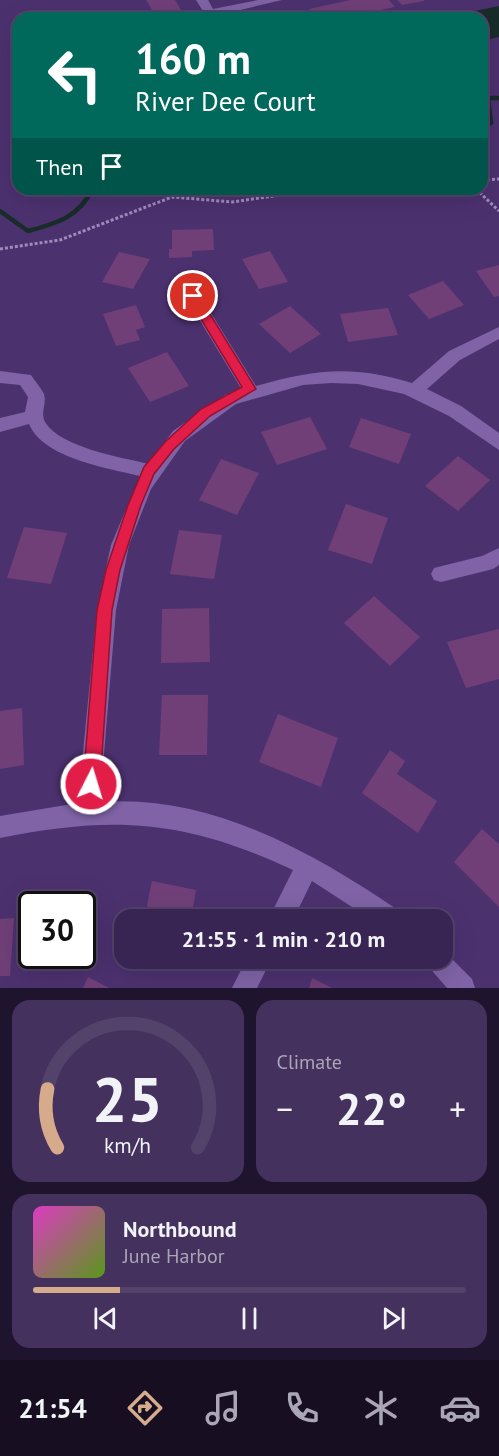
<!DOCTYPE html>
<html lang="en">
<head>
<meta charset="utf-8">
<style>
	:root { --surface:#392553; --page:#44315d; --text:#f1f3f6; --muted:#aba5b8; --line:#53426a; --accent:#d6ab8b }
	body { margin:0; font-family:"PT Sans",sans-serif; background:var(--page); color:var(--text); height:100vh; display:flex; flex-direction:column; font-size:22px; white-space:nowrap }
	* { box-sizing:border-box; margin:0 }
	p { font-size:20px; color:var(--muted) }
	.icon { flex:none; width:33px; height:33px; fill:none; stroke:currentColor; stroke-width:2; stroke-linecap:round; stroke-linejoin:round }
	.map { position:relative; height:988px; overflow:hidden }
	.sheet { display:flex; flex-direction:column; gap:12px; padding:12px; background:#1f142e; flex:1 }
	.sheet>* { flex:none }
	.guide { position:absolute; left:12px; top:12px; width:476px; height:183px; border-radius:18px; box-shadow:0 6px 24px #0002,0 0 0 2px var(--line); background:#00695c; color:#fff; overflow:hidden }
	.speed { position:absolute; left:18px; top:891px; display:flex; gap:12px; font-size:30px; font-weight:700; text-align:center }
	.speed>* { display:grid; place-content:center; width:78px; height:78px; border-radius:50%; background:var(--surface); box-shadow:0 6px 24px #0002,0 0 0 2px var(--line); line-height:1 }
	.speed .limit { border:3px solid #111; border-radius:9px; background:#fff; color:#111 }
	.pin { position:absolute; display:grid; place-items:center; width:51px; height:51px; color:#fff; margin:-26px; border:3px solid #fff; border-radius:50%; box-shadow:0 2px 6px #0007 }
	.me { position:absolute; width:66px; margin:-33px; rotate:5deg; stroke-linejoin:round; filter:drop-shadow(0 0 4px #0008) }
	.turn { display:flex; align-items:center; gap:21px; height:126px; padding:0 24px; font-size:27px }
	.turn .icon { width:78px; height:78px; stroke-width:2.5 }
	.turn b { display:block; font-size:42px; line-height:51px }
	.then { display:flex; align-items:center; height:57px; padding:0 24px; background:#0003; gap:12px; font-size:22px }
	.big { font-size:45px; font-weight:700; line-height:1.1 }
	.sheet .widget { flex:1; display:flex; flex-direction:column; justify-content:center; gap:9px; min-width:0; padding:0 21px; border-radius:18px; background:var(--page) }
	.sheet .dial { align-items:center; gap:0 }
	.dial svg { height:156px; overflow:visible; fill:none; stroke:var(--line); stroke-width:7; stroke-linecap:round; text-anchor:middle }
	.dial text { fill:var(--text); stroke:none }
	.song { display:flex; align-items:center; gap:18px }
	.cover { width:72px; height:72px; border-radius:9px; background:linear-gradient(135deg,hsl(310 70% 55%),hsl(90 70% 35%)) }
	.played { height:6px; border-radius:3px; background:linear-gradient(90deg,var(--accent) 20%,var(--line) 20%) }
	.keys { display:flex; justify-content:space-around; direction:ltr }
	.heat { display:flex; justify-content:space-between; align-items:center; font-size:33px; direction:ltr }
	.sheet .tiles { flex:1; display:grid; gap:12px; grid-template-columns:1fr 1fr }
	.widget:last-child { grid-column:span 2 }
	.trip { position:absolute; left:114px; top:909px; width:339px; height:60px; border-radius:18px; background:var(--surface); box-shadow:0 6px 24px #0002,0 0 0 2px var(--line); font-weight:700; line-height:60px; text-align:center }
	.dock { display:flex; height:96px; justify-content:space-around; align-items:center; background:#170f21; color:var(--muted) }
	.dock .icon { width:42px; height:42px }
	.dock .selected { color:var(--accent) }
	.dock b { font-size:27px; color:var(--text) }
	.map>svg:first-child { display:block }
	.water { fill:#182c29 }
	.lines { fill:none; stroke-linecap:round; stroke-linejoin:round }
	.stream { stroke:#182c29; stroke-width:4.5 }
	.building { fill:#703f78 }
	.path { stroke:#9f8bbc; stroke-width:3; stroke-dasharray:3 2; stroke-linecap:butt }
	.minor { fill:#7f63a6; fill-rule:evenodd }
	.route { fill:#e11d48; stroke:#92132f; stroke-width:1.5 }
</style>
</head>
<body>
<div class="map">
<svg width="499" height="988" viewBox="0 0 499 988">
	<rect width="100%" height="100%" fill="#4c316f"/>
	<path class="water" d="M499,6V37L482,41V18H441Z"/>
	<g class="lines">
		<path class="stream" d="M482,126L491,123L488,98H499
			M0,211L28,231C55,224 80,217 92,189"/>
	</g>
	<path class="building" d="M146,0H175L186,18H157Z
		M350,0H389L395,7L342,18H317L309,9Z
		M397,0H424V1L402,5Z
		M302,10L308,18H270V17Z
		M213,229L214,250L192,251V257L169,258V249H172V230Z
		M270,251L288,282L259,289L242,259Z
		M119,252L150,259L133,289L102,282Z
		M499,265V296L494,297L476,271Z
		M443,281L464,305L429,319L408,295Z
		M136,305L145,327L136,330L140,340L116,346L103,314Z
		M290,306L321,334L290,353L259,324Z
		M388,308L398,335L348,342L340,314Z
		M167,352L189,386L150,402L128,368Z
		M310,417L327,449L277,465L261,432Z
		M361,418L411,434L399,464L349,447Z
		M458,456L490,480L458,511L425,486Z
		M221,459L259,473L237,515L199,500Z
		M346,504L388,518L372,564L328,550Z
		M24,527L67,533L51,584L7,578Z
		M179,530L222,535L214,579L170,574Z
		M374,596L420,637L390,666L344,623Z
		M209,608L210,662L161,663L162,609Z
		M499,629V679L466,688L447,642Z
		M162,695H208L207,755H159Z
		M22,708L24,765L0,769V711Z
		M278,714L338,738L321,787L259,762Z
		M390,750L405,761L397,774L437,801L418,833L362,793Z
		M482,829L499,844V907L454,862Z
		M152,881L196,890L191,920H144Z
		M14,918L10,976H0V919Z
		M156,958H183L182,965Z
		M88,977L109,988H83Z
		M312,978L332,988H309Z"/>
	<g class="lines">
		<path class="path" d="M482,180L499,179
			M476,189L499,211
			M0,249L60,240L172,197L232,202L322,189"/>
		<path class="minor" d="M196,0H208L213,9L258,0H282L210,17L206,16Z
			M193,290L198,292L256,386C315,369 353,365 412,383L449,351L499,327V339L460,360L427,389L461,406L499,433V450L449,416L404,394L358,384L331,383L303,385L236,404L185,441L151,489L129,545L116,610L100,802C211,794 313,852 401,912L405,920H372L312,881L293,920H268L293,870C185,820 116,815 0,838V816L78,803L97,610L111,545L140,476C107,468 43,458 29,424L0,432V418L25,412L28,397L20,385L0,383V371L31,375C35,381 41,388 44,394C47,404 40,412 45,422C61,448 121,457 149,464L173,431L225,395L242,390L185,296Z
			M499,548V565L493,569L441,582L434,580L431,574L434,568L482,556Z
			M442,949L472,979L475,988H447L428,966L424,958H442Z
			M247,958H272L257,988H232Z"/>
	</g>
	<path class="route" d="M193,292L197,293L256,389L210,416L174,449L154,474L141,505L120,570L112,610L100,784L97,789L91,792L86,789L83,784L97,610L106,570L128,505L144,467L165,442L201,409L242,387L187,296Z"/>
</svg>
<div class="speed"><div class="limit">30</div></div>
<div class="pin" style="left:193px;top:296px;background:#d93025"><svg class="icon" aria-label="arrive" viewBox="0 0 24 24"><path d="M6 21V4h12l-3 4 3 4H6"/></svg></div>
<svg class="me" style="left:91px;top:784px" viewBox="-20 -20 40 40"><circle r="17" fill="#e11d48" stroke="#fff" stroke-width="3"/><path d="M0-11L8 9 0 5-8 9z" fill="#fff"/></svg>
<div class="trip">21:55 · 1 min · 210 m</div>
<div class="guide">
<div class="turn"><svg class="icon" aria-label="left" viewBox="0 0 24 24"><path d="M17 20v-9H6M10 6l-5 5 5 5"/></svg><div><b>160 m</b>River Dee Court</div></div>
<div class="then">Then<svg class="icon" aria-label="arrive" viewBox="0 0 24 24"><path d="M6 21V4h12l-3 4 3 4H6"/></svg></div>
</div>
</div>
<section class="sheet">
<div class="tiles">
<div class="widget dial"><svg viewBox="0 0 100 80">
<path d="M14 69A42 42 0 1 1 86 69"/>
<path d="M14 69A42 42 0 0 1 9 39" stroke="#d6ab8b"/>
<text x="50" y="56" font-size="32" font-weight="700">25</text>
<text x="50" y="72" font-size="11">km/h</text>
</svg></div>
<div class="widget"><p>Climate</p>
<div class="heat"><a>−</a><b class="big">22°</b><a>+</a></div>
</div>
<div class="widget">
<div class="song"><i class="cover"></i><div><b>Northbound</b><p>June Harbor</p></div></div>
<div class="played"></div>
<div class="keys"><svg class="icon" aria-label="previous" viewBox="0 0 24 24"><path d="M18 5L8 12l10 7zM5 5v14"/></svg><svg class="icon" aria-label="pause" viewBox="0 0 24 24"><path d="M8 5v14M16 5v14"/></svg><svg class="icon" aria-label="next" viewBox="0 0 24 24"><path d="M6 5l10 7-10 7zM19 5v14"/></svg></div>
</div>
</div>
</section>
<nav class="dock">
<b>21:54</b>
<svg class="icon selected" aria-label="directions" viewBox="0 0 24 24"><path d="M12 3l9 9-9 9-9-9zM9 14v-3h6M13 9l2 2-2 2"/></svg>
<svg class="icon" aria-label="music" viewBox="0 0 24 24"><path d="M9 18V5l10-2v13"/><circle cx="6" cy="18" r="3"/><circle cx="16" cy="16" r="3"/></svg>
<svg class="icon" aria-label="phone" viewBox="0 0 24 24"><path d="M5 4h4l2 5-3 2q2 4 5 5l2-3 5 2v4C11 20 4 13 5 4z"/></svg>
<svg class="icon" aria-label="climate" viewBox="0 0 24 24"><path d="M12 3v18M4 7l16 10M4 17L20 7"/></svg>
<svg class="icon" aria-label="car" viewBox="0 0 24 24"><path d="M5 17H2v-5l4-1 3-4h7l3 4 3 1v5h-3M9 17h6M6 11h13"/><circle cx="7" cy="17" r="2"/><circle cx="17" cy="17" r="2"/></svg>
</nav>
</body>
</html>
